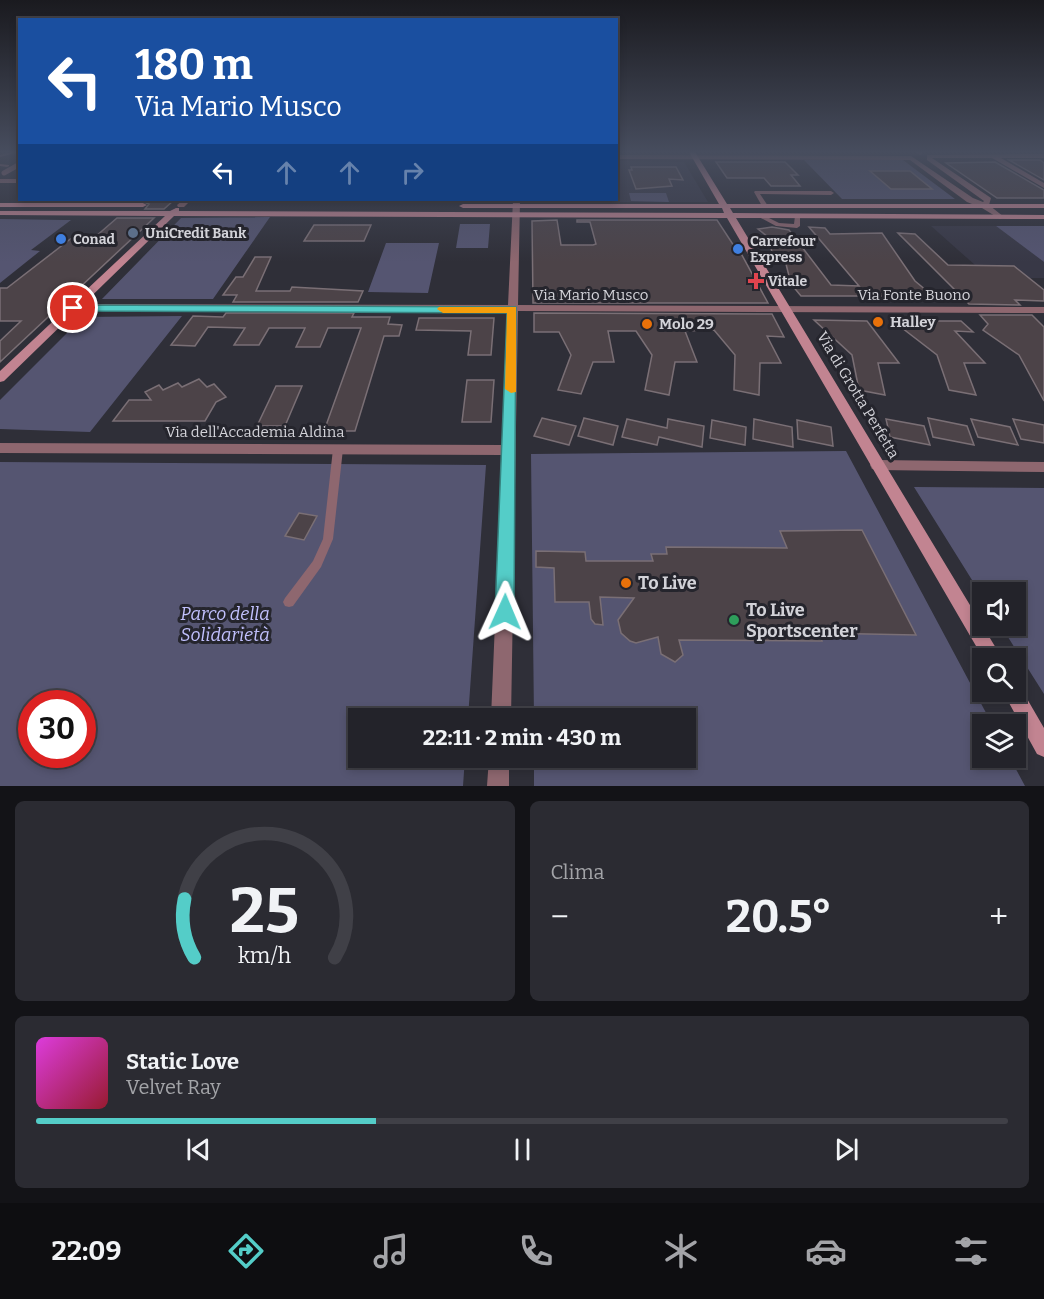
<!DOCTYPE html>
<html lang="it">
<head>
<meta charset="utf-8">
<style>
	:root { --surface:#23232a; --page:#2b2b32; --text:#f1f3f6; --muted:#a3a4a8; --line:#404047; --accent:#54cdc8 }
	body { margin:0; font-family:Bitter,serif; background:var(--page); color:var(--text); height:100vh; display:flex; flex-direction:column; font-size:22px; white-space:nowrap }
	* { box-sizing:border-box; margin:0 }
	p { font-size:20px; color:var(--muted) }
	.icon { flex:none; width:33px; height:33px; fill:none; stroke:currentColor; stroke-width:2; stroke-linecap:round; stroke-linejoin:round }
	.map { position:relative; height:786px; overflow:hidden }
	.details { display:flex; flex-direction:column; gap:15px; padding:15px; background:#131317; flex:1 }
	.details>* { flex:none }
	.guide { position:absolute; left:18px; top:18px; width:600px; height:183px; border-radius:0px; box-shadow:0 3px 9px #0003,0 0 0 2px var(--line); background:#1a4fa0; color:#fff; overflow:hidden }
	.controls { position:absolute; left:972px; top:582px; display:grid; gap:12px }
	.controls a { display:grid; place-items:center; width:54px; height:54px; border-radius:0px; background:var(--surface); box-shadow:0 3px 9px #0003,0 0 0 2px var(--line); font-size:30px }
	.speed { position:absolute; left:18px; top:690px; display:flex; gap:12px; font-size:30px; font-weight:700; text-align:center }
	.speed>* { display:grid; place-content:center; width:78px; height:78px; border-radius:50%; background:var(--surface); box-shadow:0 3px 9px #0003,0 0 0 2px var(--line); line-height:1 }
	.speed .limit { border:9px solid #d22; background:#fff; color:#111 }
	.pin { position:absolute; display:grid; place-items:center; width:51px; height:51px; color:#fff; margin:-26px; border:3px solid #fff; border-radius:50%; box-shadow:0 2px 6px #0007 }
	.me { position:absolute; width:66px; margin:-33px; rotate:1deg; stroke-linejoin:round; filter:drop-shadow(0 0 4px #0008) }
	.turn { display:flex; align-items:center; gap:21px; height:126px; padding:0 18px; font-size:27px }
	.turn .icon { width:78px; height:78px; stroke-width:2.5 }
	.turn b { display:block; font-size:42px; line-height:51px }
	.lanes { display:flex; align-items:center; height:57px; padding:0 18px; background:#0003; justify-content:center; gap:30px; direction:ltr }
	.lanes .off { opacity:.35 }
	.big { font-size:45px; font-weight:700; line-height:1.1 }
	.details .card { flex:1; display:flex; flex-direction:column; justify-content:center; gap:9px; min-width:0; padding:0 21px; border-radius:9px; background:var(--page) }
	.details .dial { align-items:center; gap:0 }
	.dial svg { height:156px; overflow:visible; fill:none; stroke:var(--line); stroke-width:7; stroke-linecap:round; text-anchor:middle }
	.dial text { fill:var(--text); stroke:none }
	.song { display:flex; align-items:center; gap:18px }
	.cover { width:72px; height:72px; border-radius:9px; background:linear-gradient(135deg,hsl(300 70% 55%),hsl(350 70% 35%)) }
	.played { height:6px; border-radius:3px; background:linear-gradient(90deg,var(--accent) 35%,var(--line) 35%) }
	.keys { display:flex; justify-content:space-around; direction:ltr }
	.heat { display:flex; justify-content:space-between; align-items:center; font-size:33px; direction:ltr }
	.details .tiles { flex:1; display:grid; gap:15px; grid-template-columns:1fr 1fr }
	.card:last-child { grid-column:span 2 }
	.trip { position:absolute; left:348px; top:708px; width:348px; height:60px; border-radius:0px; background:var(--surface); box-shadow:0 3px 9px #0003,0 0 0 2px var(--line); font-weight:700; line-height:60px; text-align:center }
	.dock { display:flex; height:96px; justify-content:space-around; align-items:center; background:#0e0e11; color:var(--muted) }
	.dock .icon { width:42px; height:42px }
	.dock .current { color:var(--accent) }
	.dock b { font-size:27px; color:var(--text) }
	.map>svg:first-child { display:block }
	.built { fill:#383846 }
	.green { fill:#555571; fill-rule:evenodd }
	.building { fill:#4c4348; stroke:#7a6f75; stroke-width:1.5 }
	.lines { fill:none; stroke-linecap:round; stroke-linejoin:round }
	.lane { fill:#8e676f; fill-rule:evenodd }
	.street { fill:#8e676f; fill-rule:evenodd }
	.secondary { fill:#c28491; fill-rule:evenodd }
	.lane-bridge { stroke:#8e676f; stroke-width:5 }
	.route { fill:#54cdc8; stroke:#378582; stroke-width:1.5 }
	.slow { fill:#f59e0b }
	.service-dot { fill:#5c6f8a; stroke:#25252d; stroke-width:2 }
	.shop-dot { fill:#3f7fe0; stroke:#25252d; stroke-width:2 }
	.health-dot { fill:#e0444e; stroke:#25252d; stroke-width:2 }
	.food-dot { fill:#e8710a; stroke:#25252d; stroke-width:2 }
	.leisure-dot { fill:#2e9e5b; stroke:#25252d; stroke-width:2 }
	.labels { text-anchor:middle; stroke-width:6; stroke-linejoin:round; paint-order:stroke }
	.far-poi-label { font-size:14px; font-weight:bold; fill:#d2d2d8; stroke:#25252d; text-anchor:start }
	.street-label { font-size:15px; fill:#d2d2d8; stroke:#25252d }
	.poi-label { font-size:15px; font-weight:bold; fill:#d2d2d8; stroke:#25252d; text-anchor:start }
	.near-poi-label { font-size:18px; font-weight:bold; fill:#d2d2d8; stroke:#25252d; text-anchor:start }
	.near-park-label { font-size:18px; font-style:italic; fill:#c2c1fe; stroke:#25252d }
</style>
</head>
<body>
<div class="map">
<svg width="1044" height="786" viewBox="0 0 1044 786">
	<rect width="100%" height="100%" fill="#2f2f38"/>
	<path class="built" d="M617,161L684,162L708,202H529V200H616Z
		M931,226H996L1044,262V278H1028L1014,266L975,265Z"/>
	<path class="green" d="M804,160H903L955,199H842Z
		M629,193H666L669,202L631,201Z
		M270,217L213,299H102L181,218Z
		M0,219L64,220H71L31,250L40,251L0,283Z
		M460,224H490L488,248H456Z
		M996,226H1044V262Z
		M386,243H439L428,293L368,292Z
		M182,316L90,432L0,429V400L83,317Z
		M846,451L992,724H982V758H1010L1025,786H534V758H686V718H534L531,454Z
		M0,462L486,465L468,718H358V758H465L463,786H0ZM32,704H82V754H32Z
		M914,487L1044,488V694L1001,626H1016V592H982V596Z"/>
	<path class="building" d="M1009,160H1040L1044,163V180Z
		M716,162H785L798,175H791L800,186H771L764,178H727Z
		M995,162L1044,190V198H997L946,163Z
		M631,167H676L683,180L669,179L672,186L636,189L629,170H632Z
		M870,171H910L932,189H891Z
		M138,200H174L164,209H145L149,204Z
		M117,218H154L0,362V341L21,321H0V288H7L73,237H95Z
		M557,220L561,245H593L596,244L590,222H577V220H717L734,246H737L768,303H533L532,221Z
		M314,225H371L364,241H304Z
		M772,227L789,230L831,285L859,286L809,227L825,228L830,234L882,233L915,281L933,296H801L791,284L786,264L772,252L768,237L758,229Z
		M898,233L915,234L948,265L1014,266L1044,290V301L1015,300L1020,305L969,304Z
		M255,257H271L256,291H290L292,287L363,291L358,302H233L237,295H223L236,277H243Z
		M226,313H354L352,317H390L388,324L402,325L399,336H384L355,431H324L361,328H328L320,347H296L305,328H269L259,345H234L245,328L208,327L195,346L171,345L193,316L223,317Z
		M534,313L772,314L784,337L767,336L781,363H760L759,395L734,390L735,355L714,330L685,331L697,362H675L669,395L645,390L652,355L636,331H608L614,362H593L581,394L558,390L571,355L559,332H534Z
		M980,315H1032L1044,327V401L1019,355L983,330L988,324Z
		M419,318H494L491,355H468L471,331L416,330Z
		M814,320L867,321L899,363H878L885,395L859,390L852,355Z
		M893,321H961L973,332L955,331L985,363H964L976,395L949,390L937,355Z
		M199,379L207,387L214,384L226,397L216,402L205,421H113L129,400H151L145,392L159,385L163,390L178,383L182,387Z
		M467,380H494L491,422H462Z
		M276,386H302L285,426H257Z
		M542,418L576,426L569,445L534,436Z
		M584,418L618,426L613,445L578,436Z
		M928,418L967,426L974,445L933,437Z
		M627,419L667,428L668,419L704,426L702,447L659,437L657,445L622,437Z
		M754,419L792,427L793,447L753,439Z
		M886,419L924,426L930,445L890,437Z
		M971,419L1010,427L1018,445L978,437Z
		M1013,419L1044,425V443L1021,439Z
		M712,420L746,427L745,445L710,438Z
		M797,420L831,427L833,446L798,439Z
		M299,513L317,516L304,540L285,536Z
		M862,530L916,635L819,633L822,641L679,640L683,655L675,662L661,654L658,637L636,643L630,641L621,633L618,620L634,598L600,597L603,625L595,624L591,619L589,602H555L554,568L536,567V551L585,552L586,561H653L651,554H667L666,547L787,548L780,531Z"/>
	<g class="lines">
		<path class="lane" d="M12,152H18L0,157V155Z
			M0,164L9,165V166L7,167L0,166Z
			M755,191H831L834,193L831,195L760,194L768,206L765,208L762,206L754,192Z
			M65,200H71L66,203L63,201Z
			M759,215H763L779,223L794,224L795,216L800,215V226L797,228L776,226L759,217Z
			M338,446L341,447L343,449L333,539L321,567L293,606L289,607L285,606L283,602L285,598L313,561L323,539L333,449L335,447Z"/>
		<path class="street" d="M916,152H922L923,153L920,155Z
			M1044,154V158H1001L1044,183V188L992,158H932L991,198L989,205L1004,217L1000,219L982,208L967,202L910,160L616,159V155L911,156L973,198L983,202L984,201L927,160V155Z
			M0,179H20V183H0Z
			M183,200H191L184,207H178L177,205Z
			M513,200H520L518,305L1044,307V313L518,311L511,718H491L502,455L0,453V443L502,445L508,311L73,310L68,307L73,304L508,305Z
			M877,460L1044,462V472L877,470L872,469L870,465L872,461Z
			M489,758H509V786H487Z"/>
		<path class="secondary" d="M689,152H695L727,204H1044V208H730L733,213L1044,215V219L736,218L1002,658H983L727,218L174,216L4,381L0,382V371L165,216L0,215V211H170L176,208H179V211L724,213L722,208H463L459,206L463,204H719Z
			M0,203H143L147,205L143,207H0Z
			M1016,684L1019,685L1044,728V757L1037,754L1003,692H1016Z"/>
		<path class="lane-bridge" d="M4,173L20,164"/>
	</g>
	<linearGradient id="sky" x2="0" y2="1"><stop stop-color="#1a1a1f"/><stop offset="0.58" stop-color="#474d5e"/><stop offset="1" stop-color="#474d5e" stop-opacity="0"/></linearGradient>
	<rect width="1044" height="262" fill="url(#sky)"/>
	<path class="route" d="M69,305L516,307L514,612L512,619L505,622L498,619L495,612L507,313L73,311L69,310Z"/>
	<path class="slow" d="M439,307H516V392L511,393L505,389L507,313H443L437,309Z"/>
	<circle class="service-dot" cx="133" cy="233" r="6"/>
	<g class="shop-dot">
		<circle cx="61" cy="239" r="6"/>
		<circle cx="738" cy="249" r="6"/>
	</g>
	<path class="health-dot" d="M753 272h6v6h6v6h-6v6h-6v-6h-6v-6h6z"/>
	<g class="food-dot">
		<circle cx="878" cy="322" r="6"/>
		<circle cx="647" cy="324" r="6"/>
		<circle cx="626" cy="583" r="6"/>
	</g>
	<circle class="leisure-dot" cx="734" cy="620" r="6"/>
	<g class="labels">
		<g class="far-poi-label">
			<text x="145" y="238">UniCredit Bank</text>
			<text x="73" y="244">Conad</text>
			<text x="750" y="246">Carrefour<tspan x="750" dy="16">Express</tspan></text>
			<text x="768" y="286">Vitale</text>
		</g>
		<g class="street-label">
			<text x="591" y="300">Via Mario Musco</text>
			<text x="914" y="300">Via Fonte Buono</text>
			<text transform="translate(858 395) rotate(59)" y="5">Via di Grotta Perfetta</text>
			<text x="255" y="437">Via dell'Accademia Aldina</text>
		</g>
		<g class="poi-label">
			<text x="890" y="327">Halley</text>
			<text x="659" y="329">Molo 29</text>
		</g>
		<g class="near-poi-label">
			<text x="638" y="589">To Live</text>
			<text x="746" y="616">To Live<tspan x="746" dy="21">Sportscenter</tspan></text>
		</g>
		<g class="near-park-label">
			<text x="225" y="620">Parco della<tspan x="225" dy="21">Solidarietà</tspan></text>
		</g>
	</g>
</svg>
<div class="controls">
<a><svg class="icon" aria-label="sound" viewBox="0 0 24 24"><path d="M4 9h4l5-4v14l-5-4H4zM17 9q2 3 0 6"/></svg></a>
<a><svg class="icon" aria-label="search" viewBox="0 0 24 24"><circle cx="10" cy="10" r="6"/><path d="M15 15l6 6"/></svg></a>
<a><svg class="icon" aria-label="layers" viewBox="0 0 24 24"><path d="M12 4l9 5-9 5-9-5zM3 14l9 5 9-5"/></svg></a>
</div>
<div class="speed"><div class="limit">30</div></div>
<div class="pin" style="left:73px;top:308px;background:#d93025"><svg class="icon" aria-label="arrive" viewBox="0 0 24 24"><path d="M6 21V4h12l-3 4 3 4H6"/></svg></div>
<svg class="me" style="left:505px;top:612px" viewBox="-20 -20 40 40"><path d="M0-17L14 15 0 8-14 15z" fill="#54cdc8" stroke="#fff" stroke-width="4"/></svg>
<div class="trip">22:11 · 2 min · 430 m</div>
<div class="guide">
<div class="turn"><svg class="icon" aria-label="left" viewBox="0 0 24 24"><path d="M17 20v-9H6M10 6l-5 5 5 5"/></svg><div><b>180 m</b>Via Mario Musco</div></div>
<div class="lanes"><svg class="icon" aria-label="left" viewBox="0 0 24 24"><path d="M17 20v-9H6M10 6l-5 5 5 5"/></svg><svg class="icon off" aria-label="ahead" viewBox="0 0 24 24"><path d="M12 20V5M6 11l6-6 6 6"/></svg><svg class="icon off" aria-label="ahead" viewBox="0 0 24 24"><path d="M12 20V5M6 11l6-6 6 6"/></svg><svg class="icon off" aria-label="right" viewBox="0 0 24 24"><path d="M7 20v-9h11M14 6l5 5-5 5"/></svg></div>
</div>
</div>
<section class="details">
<div class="tiles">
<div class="card dial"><svg viewBox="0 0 100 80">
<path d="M14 69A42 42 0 1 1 86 69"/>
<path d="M14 69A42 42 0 0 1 9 39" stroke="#54cdc8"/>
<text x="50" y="56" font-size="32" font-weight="700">25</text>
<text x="50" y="72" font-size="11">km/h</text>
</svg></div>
<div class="card"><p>Clima</p>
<div class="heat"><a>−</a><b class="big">20.5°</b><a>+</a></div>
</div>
<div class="card">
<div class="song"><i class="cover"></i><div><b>Static Love</b><p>Velvet Ray</p></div></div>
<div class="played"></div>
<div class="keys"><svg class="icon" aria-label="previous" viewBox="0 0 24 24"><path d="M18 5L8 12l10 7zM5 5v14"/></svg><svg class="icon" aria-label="pause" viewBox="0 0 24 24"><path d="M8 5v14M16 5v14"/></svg><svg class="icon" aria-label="next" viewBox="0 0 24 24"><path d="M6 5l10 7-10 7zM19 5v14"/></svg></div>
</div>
</div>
</section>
<nav class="dock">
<b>22:09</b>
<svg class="icon current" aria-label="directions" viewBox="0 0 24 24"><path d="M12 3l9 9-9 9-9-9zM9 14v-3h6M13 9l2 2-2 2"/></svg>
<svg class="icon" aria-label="music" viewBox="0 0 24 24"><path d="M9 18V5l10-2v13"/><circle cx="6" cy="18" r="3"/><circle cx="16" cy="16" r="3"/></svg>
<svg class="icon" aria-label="phone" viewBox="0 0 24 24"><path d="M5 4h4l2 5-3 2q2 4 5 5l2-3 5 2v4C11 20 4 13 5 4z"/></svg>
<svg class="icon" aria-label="climate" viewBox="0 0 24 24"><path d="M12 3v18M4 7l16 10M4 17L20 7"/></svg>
<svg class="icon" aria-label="car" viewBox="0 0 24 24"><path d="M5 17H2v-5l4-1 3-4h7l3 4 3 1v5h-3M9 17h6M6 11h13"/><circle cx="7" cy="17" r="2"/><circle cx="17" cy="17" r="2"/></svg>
<svg class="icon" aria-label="filters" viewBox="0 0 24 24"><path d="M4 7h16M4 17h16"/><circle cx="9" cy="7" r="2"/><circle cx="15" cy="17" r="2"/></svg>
</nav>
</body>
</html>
